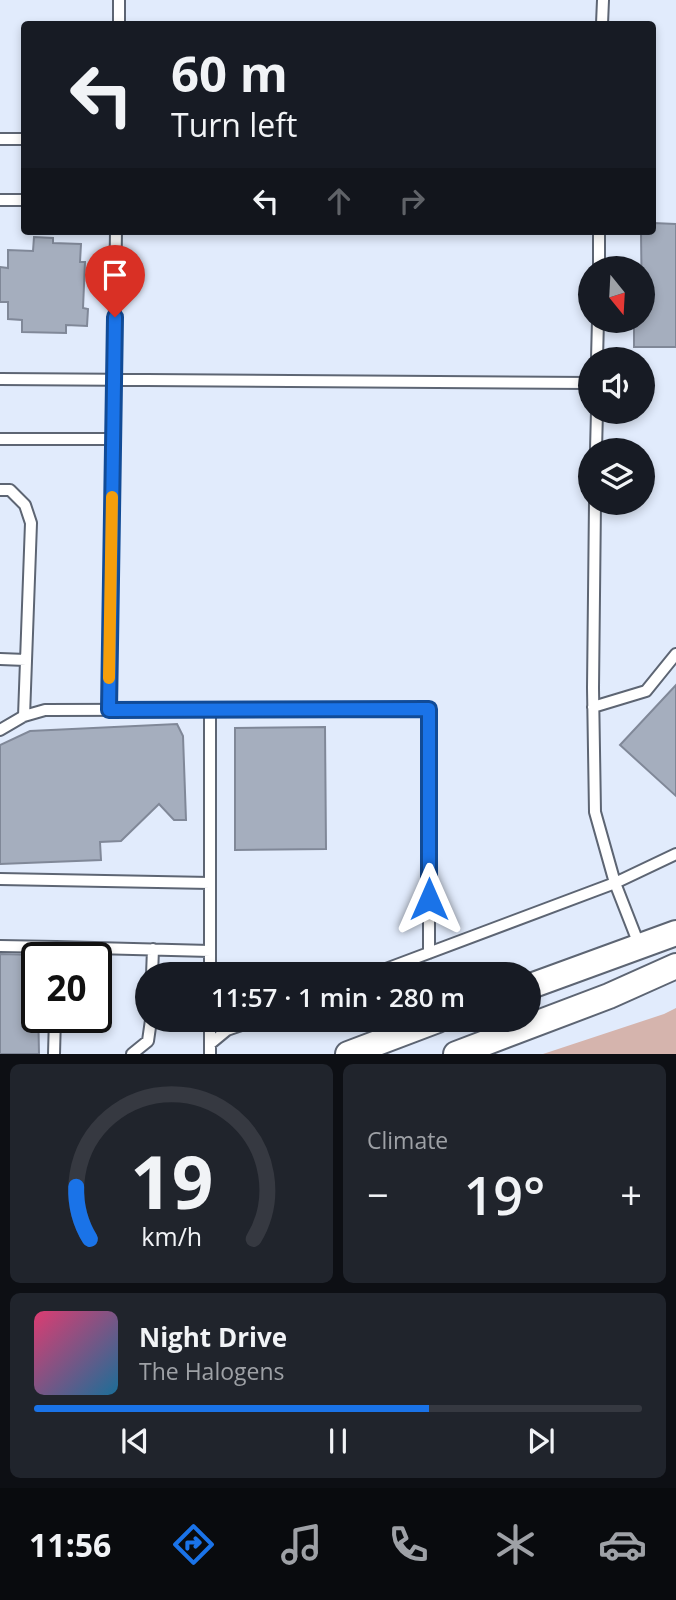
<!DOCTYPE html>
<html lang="en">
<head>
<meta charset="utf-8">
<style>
	:root { --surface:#171b24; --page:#20242c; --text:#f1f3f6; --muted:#9ea1a6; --line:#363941; --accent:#1a73e8 }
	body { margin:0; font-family:"Open Sans",sans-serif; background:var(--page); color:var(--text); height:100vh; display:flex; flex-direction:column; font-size:26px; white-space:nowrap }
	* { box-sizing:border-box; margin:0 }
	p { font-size:23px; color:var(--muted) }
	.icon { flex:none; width:38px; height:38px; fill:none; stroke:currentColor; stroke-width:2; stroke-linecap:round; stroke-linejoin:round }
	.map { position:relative; height:1054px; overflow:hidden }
	.drawer { display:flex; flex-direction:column; gap:10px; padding:10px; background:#0d0f14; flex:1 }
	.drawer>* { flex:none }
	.hud { position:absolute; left:21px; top:21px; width:635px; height:214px; border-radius:7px; box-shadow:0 4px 10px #0003; background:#171b24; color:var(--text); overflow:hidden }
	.needle { width:46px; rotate:162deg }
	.buttons { position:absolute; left:578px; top:256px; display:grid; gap:14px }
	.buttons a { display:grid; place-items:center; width:77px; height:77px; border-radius:50%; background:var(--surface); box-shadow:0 4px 10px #0003; font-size:35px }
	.speed { position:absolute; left:21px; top:942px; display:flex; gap:14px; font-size:35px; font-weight:700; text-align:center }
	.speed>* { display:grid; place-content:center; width:91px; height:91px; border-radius:50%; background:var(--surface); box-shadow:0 4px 10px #0003; line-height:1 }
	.speed .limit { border:4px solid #111; border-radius:10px; background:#fff; color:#111 }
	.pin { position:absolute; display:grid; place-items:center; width:60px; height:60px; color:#fff; margin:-72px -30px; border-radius:50% 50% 50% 0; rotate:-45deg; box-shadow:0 0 7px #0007 }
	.pin .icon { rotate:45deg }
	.me { position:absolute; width:77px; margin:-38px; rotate:0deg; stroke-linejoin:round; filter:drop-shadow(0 0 5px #0008) }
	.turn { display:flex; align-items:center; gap:24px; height:147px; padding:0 35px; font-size:32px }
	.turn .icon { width:91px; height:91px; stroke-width:2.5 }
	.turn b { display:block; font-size:49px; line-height:60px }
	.lanes { display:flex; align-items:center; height:66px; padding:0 35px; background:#0003; justify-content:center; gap:35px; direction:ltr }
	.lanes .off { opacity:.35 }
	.big { font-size:52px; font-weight:600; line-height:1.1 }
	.drawer .widget { flex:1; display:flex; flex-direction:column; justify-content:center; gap:10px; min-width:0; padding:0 24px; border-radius:10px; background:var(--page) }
	.drawer .dial { align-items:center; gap:0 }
	.dial svg { height:182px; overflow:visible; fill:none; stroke:var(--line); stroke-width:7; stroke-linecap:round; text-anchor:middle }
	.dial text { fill:var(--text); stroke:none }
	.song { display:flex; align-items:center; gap:21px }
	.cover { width:84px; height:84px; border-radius:10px; background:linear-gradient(135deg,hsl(340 70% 55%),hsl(200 70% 35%)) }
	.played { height:7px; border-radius:4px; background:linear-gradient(90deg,var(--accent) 65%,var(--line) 65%) }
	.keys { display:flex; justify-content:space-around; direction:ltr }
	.heat { display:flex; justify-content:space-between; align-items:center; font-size:38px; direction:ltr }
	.drawer .tiles { flex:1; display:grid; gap:10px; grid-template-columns:1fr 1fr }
	.widget:last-child { grid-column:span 2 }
	.trip { position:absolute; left:135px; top:962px; width:406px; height:70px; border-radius:35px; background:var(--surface); box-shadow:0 4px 10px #0003; font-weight:600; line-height:70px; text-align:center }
	.tabs { display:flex; height:112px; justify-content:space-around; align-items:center; background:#090b0e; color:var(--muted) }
	.tabs .icon { width:49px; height:49px }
	.tabs .on { color:var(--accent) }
	.tabs b { font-size:32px; color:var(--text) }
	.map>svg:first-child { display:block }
	.green { fill:#d5b4ad }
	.building { fill:#a5aebe; stroke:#808898; stroke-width:2 }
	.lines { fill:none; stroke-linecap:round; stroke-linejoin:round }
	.service-casing { stroke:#5d6573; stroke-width:14 }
	.tertiary-casing { stroke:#5d6573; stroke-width:28 }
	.service { stroke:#fff; stroke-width:10 }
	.tertiary { stroke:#fff; stroke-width:24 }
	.route-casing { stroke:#114b97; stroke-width:18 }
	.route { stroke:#1a73e8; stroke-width:12 }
	.slow { stroke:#f59e0b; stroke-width:12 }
</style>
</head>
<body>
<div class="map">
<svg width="676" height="1054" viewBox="0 0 676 1054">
	<rect width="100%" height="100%" fill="#e1ebfc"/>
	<path class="green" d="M676,1008V1054H543L664,1014Z"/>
	<path class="building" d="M653,223L676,224V347H634V320H642L641,231H653Z
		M34,237L53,238V243L81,244L80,262H85L83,308L88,309L87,326L66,325V333L22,332V320L8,319V302H0V267L8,268V250L33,251Z
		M676,685V796L620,745Z
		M177,724L183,736L186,820H174L159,804L121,841L100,842L101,860L0,864V745L30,731Z
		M325,727L326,849L235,850V728Z
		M0,954L37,955L39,1054H0Z"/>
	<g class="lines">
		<g class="service-casing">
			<path id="service" d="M119,24V0
				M602,24L603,0
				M0,139H24
				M0,200H24
				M599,268V231
				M597,359L598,320
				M0,379L590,383
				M0,439H113
				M596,450L597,411
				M0,490H10L25,505L31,523L24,716
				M595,502L593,688L595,812L615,883L640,947
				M0,659L26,660
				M593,707L646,691L676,654
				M109,710L116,231
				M210,710V975
				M0,730L24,716L45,710L429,709V953
				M0,879L210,883
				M0,946L56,947
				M56,957V947L210,951
				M152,975L153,949
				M370,975L615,883L676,854
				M210,1020V1044
				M54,1054L55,1017
				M132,1054L148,1041L151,1020
				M210,1054V1044L227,1030L256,1020"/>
		</g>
		<g class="tertiary-casing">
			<path id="tertiary" d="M528,987L676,933
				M348,1054L438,1020
				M456,1054L609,996L676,966"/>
		</g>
		<use href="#service" class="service"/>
		<use href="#tertiary" class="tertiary"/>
	</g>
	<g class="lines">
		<g class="route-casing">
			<path id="route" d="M115,317L109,710L429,709V899"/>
		</g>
		<use href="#route" class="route"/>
		<path class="slow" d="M109,678L112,497"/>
	</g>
</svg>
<div class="buttons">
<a><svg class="needle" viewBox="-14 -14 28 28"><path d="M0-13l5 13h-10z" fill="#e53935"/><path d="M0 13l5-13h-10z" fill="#9ea1a6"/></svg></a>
<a><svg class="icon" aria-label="sound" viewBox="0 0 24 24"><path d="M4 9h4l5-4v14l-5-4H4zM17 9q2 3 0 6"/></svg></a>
<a><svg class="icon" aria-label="layers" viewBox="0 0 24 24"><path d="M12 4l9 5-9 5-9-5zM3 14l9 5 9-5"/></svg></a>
</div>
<div class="speed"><div class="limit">20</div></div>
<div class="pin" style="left:115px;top:317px;background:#d93025"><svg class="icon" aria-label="arrive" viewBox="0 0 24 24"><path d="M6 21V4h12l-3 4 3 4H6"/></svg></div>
<svg class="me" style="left:429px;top:899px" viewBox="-20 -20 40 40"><path d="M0-17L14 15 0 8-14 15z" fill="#1a73e8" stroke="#fff" stroke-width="4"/></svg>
<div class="trip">11:57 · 1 min · 280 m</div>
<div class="hud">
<div class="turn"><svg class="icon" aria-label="left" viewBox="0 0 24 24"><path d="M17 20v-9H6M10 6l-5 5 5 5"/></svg><div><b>60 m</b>Turn left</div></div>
<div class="lanes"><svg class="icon" aria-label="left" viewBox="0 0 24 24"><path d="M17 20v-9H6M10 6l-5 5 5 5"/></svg><svg class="icon off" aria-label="ahead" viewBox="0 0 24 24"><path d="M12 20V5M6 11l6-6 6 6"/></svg><svg class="icon off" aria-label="right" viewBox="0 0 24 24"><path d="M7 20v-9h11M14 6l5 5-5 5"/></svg></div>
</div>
</div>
<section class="drawer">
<div class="tiles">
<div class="widget dial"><svg viewBox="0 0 100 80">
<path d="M14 69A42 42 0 1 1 86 69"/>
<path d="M14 69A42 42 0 0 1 8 46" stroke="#1a73e8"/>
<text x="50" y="56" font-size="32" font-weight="700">19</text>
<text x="50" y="72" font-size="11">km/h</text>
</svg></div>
<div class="widget"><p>Climate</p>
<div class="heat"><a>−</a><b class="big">19°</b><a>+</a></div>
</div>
<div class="widget">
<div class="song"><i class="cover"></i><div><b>Night Drive</b><p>The Halogens</p></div></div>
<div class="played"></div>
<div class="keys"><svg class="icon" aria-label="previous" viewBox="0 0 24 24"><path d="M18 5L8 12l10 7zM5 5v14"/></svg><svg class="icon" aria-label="pause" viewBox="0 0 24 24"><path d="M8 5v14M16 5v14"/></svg><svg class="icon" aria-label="next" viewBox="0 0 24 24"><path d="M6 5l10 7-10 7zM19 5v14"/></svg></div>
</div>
</div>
</section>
<nav class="tabs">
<b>11:56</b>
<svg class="icon on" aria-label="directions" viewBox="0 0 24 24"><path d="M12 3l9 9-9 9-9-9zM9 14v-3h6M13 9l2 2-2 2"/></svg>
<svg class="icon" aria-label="music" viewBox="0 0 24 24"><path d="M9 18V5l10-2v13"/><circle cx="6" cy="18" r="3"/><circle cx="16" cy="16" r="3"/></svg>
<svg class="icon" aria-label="phone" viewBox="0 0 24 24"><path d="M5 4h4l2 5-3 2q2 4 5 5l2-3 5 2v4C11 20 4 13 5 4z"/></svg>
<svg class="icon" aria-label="climate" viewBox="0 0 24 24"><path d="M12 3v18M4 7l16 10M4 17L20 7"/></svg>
<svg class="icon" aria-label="car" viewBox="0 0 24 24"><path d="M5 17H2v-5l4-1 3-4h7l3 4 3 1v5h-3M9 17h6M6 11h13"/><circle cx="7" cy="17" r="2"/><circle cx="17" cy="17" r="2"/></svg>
</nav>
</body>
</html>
